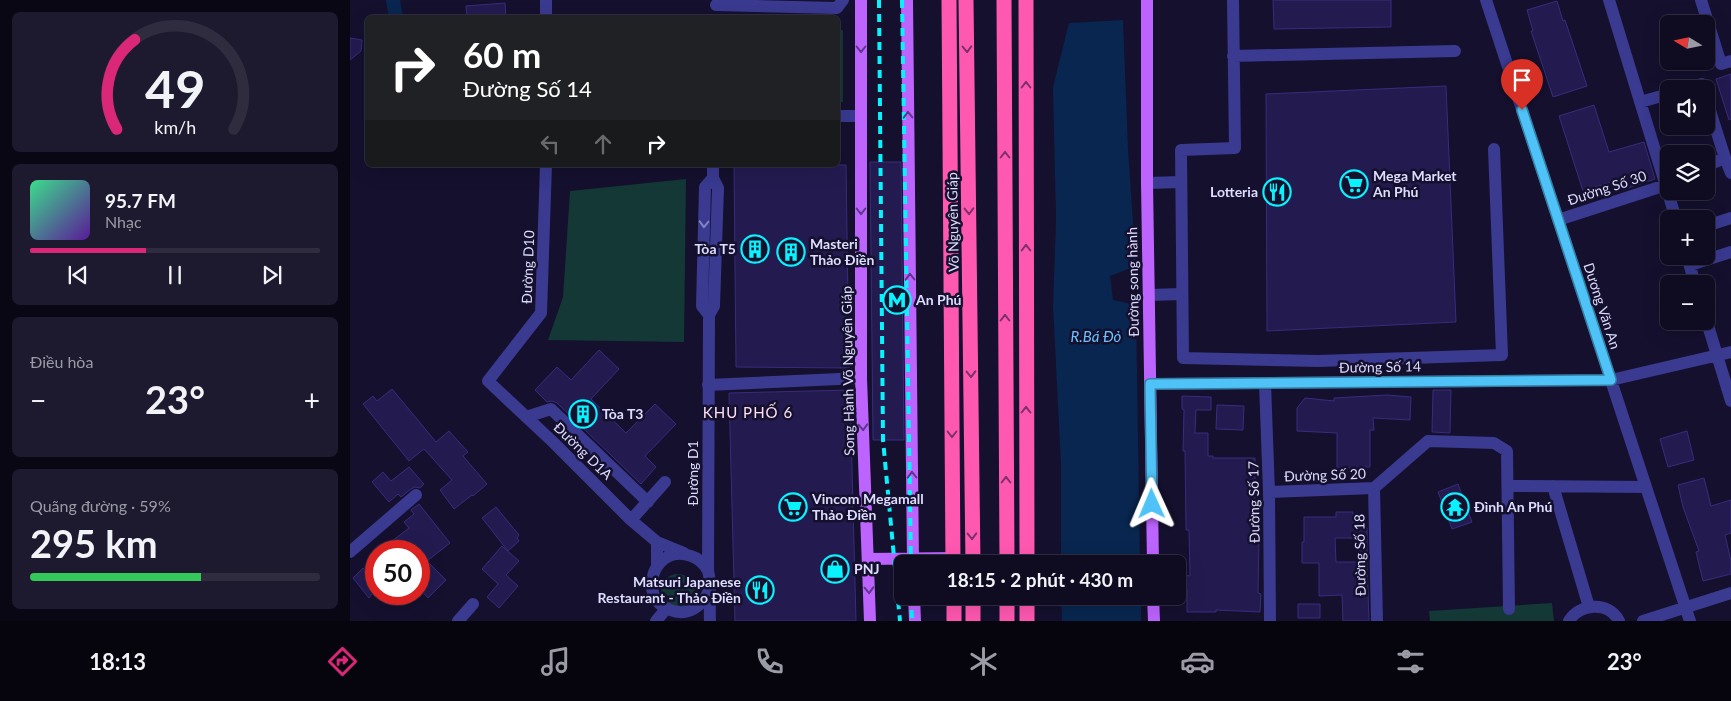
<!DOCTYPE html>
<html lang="vi">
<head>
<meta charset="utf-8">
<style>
	:root { --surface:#0f0c22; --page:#1d1a2f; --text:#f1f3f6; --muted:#9b9ba5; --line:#2f2c40; --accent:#db2777 }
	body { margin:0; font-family:Lato,sans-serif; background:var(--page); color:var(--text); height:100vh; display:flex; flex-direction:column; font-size:19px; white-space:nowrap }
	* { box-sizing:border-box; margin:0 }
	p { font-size:16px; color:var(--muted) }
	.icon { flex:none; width:28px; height:28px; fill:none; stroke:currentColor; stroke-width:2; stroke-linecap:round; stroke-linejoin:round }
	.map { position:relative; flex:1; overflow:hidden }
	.sheet { display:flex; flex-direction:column; gap:12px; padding:12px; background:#080713; width:350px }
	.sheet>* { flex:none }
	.top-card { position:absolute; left:15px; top:15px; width:475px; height:152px; border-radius:8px; box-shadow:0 5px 20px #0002,0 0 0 1px var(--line); background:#202124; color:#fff; overflow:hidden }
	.needle { width:32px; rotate:280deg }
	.buttons { position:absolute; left:1310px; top:15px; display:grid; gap:10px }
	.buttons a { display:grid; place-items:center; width:55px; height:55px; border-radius:8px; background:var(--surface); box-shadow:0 5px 20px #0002,0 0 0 1px var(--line); font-size:25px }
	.speed { position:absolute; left:15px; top:540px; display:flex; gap:10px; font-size:25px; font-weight:700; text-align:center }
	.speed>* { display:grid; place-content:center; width:65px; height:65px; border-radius:50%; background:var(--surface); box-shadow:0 5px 20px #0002,0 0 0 1px var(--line); line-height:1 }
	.speed .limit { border:8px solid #d22; background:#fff; color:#111 }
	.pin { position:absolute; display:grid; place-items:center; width:42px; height:42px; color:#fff; margin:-51px -21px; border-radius:50% 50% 50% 0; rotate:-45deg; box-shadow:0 0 5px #0007 }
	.pin .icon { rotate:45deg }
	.me { position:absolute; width:55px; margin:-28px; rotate:359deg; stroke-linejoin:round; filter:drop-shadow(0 0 4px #0008) }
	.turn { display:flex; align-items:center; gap:18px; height:105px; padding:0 15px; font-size:22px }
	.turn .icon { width:65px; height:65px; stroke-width:2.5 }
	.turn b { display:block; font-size:35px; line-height:42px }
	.lanes { display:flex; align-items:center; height:48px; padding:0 15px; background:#0003; justify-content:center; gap:25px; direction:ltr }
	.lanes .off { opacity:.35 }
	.big { font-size:38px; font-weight:700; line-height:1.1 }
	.sheet .card { flex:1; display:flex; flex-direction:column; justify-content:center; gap:8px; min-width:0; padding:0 18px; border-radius:8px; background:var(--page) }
	.sheet .dial { align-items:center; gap:0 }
	.dial svg { height:130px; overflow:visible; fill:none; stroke:var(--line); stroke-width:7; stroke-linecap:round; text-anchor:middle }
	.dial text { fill:var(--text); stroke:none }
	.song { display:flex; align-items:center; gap:15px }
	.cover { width:60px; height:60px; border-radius:8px; background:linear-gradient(135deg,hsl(150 70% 55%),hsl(270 70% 35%)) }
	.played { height:5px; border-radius:2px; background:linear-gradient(90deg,var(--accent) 40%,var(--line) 40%) }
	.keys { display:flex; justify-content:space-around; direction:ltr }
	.heat { display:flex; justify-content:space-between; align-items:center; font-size:28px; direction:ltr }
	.charge { height:8px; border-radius:4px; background:linear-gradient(90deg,#34c759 59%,var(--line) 0) }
	.trip { position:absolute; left:544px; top:555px; width:292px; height:50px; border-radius:8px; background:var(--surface); box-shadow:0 5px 20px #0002,0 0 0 1px var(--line); font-weight:700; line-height:50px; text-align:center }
	.tab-bar { display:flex; height:80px; justify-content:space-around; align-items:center; background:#06050e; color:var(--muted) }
	.tab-bar .icon { width:35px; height:35px }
	.tab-bar .current { color:var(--accent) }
	.tab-bar b { font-size:22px; color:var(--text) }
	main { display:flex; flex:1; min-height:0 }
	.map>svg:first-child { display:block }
	.green { fill:#133835 }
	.water { fill:#08264f }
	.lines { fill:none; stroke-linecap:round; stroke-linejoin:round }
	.canal { stroke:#08264f; stroke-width:14 }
	.building { fill:#231b50; stroke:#382c7d }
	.minor { stroke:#393a90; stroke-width:12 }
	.major { stroke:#bd64ff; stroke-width:12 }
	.highway { stroke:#ff58b1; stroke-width:15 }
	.rail { stroke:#09f3ff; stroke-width:4; stroke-dasharray:8 6; stroke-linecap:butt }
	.oneway { stroke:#60368c }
	.oneway2 { stroke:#7e3069 }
	.oneway3 { stroke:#8483c2 }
	.route-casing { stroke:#337fa1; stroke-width:12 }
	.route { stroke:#4fc3f7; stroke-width:9 }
	.labels { text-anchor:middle; stroke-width:5; stroke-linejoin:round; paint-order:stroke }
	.poi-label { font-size:14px; font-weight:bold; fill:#dfddff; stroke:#14102e; text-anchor:start }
	.street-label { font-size:14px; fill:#dfddff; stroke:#14102e }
	.water-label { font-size:15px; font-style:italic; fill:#6bc2ff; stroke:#14102e }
	.neighbourhood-label { font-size:15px; letter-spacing:1px; fill:#ffdff5; stroke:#14102e }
</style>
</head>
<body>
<main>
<section class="sheet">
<div class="card dial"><svg viewBox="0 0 100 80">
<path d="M14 69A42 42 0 1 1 86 69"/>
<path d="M14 69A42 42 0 0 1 25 14" stroke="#db2777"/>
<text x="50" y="56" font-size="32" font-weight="700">49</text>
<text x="50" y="72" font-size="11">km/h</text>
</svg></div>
<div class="card">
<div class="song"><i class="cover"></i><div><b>95.7 FM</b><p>Nhạc</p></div></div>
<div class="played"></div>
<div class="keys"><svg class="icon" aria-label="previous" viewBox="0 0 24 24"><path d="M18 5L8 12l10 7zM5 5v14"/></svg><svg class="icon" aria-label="pause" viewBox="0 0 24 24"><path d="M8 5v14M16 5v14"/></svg><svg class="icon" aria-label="next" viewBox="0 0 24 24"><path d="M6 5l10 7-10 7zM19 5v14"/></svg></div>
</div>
<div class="card"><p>Điều hòa</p>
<div class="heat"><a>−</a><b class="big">23°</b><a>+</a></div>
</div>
<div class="card"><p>Quãng đường · 59%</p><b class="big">295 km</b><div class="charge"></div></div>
</section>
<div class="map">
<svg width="1381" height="621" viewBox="0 0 1381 621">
	<rect width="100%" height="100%" fill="#14102e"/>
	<path class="green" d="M488,30H493V102H488Z
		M336,179L334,342L198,340L213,297L220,191Z
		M311 591a17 17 0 1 1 34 0a17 17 0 1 1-34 0Z
		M1202,603L1204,621H1080L1079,611Z"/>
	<path class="water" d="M773,20L778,149L786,266L760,276L763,300L786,305L790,564H711V465L703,306L706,221L703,87L719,23Z
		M711,596H791V621H712Z"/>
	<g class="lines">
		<path class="canal" d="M43,0L46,18"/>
	</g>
	<path class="building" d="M923,0H1041V27L924,29Z
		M1207,1L1213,21L1215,20L1237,86L1203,97L1181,31H1183L1177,10Z
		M155,3L156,18H117L116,6Z
		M0,38L12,40L11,51L0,60Z
		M1381,74V119L1379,120L1366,79Z
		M1096,86L1106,322L917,331L916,94Z
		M1244,105L1259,152L1294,142L1305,179L1278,188L1275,178L1233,191L1209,116Z
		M520,162H551L554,440H523Z
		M384,165H496L499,368L386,367Z
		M249,350L269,369L241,399L276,433L305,404L326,424L295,456L306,467L291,484L207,403L202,401L197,402L185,390L207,367L221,380Z
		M42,389L86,442L99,431L118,452L113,456L137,484L123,496L122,495L104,509L90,490L102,480L74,449L59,461L13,404L23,396L27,401Z
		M500,390L506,621H385L379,393Z
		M1083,390H1101L1100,433L1082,432Z
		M1037,395L1061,397L1060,420L1023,418L1024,430H1020V467L987,468V433L947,431V408L955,398L984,401V398Z
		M832,396L861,397V410H846L845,433H858V456H863V458H905V536H909L908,593L911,594L910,612L866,610V612H837V589H834V575L840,576L839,530H836L835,451H833L834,410L832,409Z
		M867,405L894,406L893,430L866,429Z
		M1337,431L1344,460L1318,467L1310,439Z
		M59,467L74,484L70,488L65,487L61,489L51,497L48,494L39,502L22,482L33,472L41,481Z
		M1354,478L1361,506L1381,500V533L1375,535L1381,561V574L1353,581L1346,552L1349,551L1333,507L1328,485Z
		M1108,484L1122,522L1102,529L1088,492Z
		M69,504L100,543L77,561L96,580L78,598L69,588V551H29L59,528L54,522L64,514L61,510Z
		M146,507L169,535L167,538L169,541L158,551L132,518Z
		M986,512H1003V528H1017V559H1007V538H985L986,562H1017L1019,621H993L992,595L969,596V563H952V542H954V517H986Z
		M152,546L169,561L156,575L168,586L149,608L137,597L148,584L132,569Z
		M13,568L26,584V589L19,598L3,578Z
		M948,604H970V618H948Z"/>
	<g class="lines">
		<path class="minor" d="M196,0V18
			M883,0L885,148L831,150L833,358L968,361L1152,355L1144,149
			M1136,0L1340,621
			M1259,0L1326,219
			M1351,0L1371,64L1381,61
			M366,5L487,8L493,0
			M883,56L1105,51
			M1336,89L1352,84L1353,89
			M1356,98L1375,158L1381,173
			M1290,102L1319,94
			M488,116H511
			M196,165L191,313L138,381L204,443L281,520L307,542
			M1356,166L1375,158
			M363,178L355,187L352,306L359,315L364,306L368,188L363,178V165
			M797,183L831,182
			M1208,220L1319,184
			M1356,226L1381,218
			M1337,256L1345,284
			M1340,265L1381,252
			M799,295L832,294
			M1356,319L1381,401
			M915,383L919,492L920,621
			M800,384L1261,380L1381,352
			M358,385L511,378
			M176,417L201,409L298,502
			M1159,486L1296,487
			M1203,486L1239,607
			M1024,488L1027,621
			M919,492L1024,488L1078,441L1144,443L1157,451L1159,609
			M281,520L315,482
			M0,552L66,495
			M307,565V542L334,553
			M358,571L359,315
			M359,590C353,606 338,617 320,610C285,597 305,542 341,556C348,558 355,564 358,571C362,582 359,608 360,621
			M108,621L123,604
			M306,621L316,609
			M1219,621C1230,603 1259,601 1269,621
			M1293,621L1381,593"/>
		<path class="major" d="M511,0V378L520,621
			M557,0L563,564
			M797,0V183L803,564
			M518,559L603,558
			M564,596L565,621
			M803,596L804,621"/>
		<path class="highway" d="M599,0L603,564
			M616,0L623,564
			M654,0L657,564
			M676,0L677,564
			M604,596V621
			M623,596V621
			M657,596V621
			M677,596V621"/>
		<path class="rail" d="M529,0L533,440L550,621
			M552,0L561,564
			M561,596L562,621"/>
	</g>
	<defs><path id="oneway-chevron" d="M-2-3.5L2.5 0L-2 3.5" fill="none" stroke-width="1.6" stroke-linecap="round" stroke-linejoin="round" transform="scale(1.25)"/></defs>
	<g class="oneway">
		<use href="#oneway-chevron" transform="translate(511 49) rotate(90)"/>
		<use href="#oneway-chevron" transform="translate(558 115) rotate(-91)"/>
		<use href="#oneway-chevron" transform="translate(511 211) rotate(90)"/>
		<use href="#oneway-chevron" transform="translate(560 277) rotate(-91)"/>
		<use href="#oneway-chevron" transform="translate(513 427) rotate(88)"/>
		<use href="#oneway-chevron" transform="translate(562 475) rotate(-91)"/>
		<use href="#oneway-chevron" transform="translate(519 590) rotate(88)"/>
	</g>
	<g class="oneway2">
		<use href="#oneway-chevron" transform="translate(617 49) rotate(89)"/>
		<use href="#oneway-chevron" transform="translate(676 85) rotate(-90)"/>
		<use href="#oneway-chevron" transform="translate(655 155) rotate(-90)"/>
		<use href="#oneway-chevron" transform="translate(619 211) rotate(89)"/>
		<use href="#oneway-chevron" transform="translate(676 248) rotate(-90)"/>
		<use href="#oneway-chevron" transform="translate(655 318) rotate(-90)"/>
		<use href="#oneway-chevron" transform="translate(621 374) rotate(89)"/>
		<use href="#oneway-chevron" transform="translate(676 410) rotate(-90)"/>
		<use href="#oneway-chevron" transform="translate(602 434) rotate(90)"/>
		<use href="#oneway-chevron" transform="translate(656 480) rotate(-90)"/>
		<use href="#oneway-chevron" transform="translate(622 536) rotate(89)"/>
	</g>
	<use class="oneway3" href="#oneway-chevron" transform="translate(354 224) rotate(92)"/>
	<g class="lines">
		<g class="route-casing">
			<path id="route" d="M802,504L800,384L1261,380L1172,110"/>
		</g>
		<use href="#route" class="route"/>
	</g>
	<defs>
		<g id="supermarket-ring" transform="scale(1.4375)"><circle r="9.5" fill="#14102e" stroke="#09f3ff" stroke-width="1.5"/><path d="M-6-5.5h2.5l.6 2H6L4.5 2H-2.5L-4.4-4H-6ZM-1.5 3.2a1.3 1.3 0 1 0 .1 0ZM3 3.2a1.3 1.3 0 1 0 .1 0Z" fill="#09f3ff"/></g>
		<g id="restaurant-ring" transform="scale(1.4375)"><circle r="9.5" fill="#14102e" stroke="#09f3ff" stroke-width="1.5"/><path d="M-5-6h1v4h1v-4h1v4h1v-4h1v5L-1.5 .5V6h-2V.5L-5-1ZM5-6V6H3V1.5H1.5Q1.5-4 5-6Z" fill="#09f3ff"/></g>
		<g id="building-ring" transform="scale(1.4375)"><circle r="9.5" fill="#14102e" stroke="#09f3ff" stroke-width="1.5"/><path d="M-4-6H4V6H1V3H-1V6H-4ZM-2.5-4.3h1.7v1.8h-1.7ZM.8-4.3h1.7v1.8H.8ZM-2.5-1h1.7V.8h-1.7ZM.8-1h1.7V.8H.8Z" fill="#09f3ff"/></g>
		<g id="metro-ring" transform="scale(1.4375)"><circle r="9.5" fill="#14102e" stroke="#09f3ff" stroke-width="1.5"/><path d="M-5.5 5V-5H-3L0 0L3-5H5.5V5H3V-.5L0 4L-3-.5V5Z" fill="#09f3ff"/></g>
		<g id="temple-ring" transform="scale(1.4375)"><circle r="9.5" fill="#14102e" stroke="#09f3ff" stroke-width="1.5"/><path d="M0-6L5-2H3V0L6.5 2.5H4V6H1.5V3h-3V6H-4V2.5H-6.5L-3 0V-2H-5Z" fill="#09f3ff"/></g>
		<g id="shop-ring" transform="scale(1.4375)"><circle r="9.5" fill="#14102e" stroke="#09f3ff" stroke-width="1.5"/><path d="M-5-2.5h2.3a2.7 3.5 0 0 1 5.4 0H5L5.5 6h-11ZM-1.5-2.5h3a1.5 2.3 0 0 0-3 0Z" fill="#09f3ff"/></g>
	</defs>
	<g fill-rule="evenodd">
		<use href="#supermarket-ring" x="1004" y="184"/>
		<use href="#restaurant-ring" x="927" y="192"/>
		<use href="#building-ring" x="405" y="249"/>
		<use href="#building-ring" x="441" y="252"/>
		<use href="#metro-ring" x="547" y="300"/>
		<use href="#building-ring" x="233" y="414"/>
		<use href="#supermarket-ring" x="443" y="507"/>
		<use href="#temple-ring" x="1105" y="507"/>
		<use href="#shop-ring" x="485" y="569"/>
		<use href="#restaurant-ring" x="410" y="590"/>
	</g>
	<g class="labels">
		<g class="poi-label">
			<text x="1023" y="181">Mega Market<tspan x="1023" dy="16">An Phú</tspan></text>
			<text x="908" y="197" text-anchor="end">Lotteria</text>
			<text x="460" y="249">Masteri<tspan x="460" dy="16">Thảo Điền</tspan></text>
			<text x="386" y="254" text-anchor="end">Tòa T5</text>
			<text x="566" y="305">An Phú</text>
			<text x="252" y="419">Tòa T3</text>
			<text x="462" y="504">Vincom Megamall<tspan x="462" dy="16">Thảo Điền</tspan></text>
			<text x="1124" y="512">Đình An Phú</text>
			<text x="504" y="574">PNJ</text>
			<text x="391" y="587" text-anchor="end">Matsuri Japanese<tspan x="391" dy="16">Restaurant - Thảo Điền</tspan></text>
		</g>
		<g class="street-label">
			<text transform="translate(1257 188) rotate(-18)" y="5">Đường Số 30</text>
			<text transform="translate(603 222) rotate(-91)" y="5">Võ Nguyên Giáp</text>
			<text transform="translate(178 267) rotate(-88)" y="5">Đường D10</text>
			<text transform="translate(783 282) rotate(-91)" y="5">Đường song hành</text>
			<text transform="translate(1252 306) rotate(72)" y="5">Dương Văn An</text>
			<text transform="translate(1030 367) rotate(-1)" y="5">Đường Số 14</text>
			<text transform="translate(498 371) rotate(-91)" y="5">Song Hành Võ Nguyên Giáp</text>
			<text transform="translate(233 451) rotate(44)" y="5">Đường D1A</text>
			<text transform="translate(343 473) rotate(-90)" y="5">Đường D1</text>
			<text transform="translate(975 475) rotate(-2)" y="5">Đường Số 20</text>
			<text transform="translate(904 502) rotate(-91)" y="5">Đường Số 17</text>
			<text transform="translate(1010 555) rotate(-91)" y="5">Đường Số 18</text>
		</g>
		<g class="water-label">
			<text x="746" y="342">R.Bá Đỏ</text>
		</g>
		<g class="neighbourhood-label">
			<text x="398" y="418">KHU PHỐ 6</text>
		</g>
	</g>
</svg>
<div class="buttons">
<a><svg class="needle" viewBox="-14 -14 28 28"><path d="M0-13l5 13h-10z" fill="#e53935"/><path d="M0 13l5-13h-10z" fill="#9b9ba5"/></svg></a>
<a><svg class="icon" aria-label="sound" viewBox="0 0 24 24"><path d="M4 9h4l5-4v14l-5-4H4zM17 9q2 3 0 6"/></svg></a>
<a><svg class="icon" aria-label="layers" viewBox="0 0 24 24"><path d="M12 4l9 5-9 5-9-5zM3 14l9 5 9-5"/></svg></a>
<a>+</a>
<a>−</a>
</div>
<div class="speed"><div class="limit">50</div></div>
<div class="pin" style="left:1172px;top:110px;background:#d93025"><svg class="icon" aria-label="arrive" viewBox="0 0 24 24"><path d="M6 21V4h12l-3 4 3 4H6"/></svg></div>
<svg class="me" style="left:802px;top:504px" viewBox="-20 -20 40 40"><path d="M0-17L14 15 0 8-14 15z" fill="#4fc3f7" stroke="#fff" stroke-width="4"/></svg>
<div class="trip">18:15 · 2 phút · 430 m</div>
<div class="top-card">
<div class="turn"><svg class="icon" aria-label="right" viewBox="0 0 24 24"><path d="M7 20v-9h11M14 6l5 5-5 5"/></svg><div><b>60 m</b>Đường Số 14</div></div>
<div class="lanes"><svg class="icon off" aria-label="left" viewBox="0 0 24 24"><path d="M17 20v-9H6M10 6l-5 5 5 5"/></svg><svg class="icon off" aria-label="ahead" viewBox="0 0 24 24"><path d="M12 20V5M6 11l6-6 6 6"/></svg><svg class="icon" aria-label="right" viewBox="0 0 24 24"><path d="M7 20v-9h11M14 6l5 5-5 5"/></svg></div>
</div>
</div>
</main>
<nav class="tab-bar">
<b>18:13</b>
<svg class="icon current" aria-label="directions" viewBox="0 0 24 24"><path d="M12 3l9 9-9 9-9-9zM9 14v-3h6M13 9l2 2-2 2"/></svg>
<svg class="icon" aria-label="music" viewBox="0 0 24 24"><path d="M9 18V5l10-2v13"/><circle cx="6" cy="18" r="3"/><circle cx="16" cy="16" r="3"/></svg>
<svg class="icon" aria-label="phone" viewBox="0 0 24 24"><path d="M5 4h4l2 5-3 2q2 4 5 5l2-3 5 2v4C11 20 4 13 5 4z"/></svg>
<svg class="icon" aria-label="climate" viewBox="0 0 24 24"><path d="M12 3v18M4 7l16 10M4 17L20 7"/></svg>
<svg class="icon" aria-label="car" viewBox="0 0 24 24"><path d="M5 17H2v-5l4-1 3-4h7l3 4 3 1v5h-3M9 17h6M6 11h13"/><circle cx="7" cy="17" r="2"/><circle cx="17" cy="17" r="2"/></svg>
<svg class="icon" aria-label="filters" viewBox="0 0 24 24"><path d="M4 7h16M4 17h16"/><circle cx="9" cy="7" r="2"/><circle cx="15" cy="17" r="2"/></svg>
<b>23°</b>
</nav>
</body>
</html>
